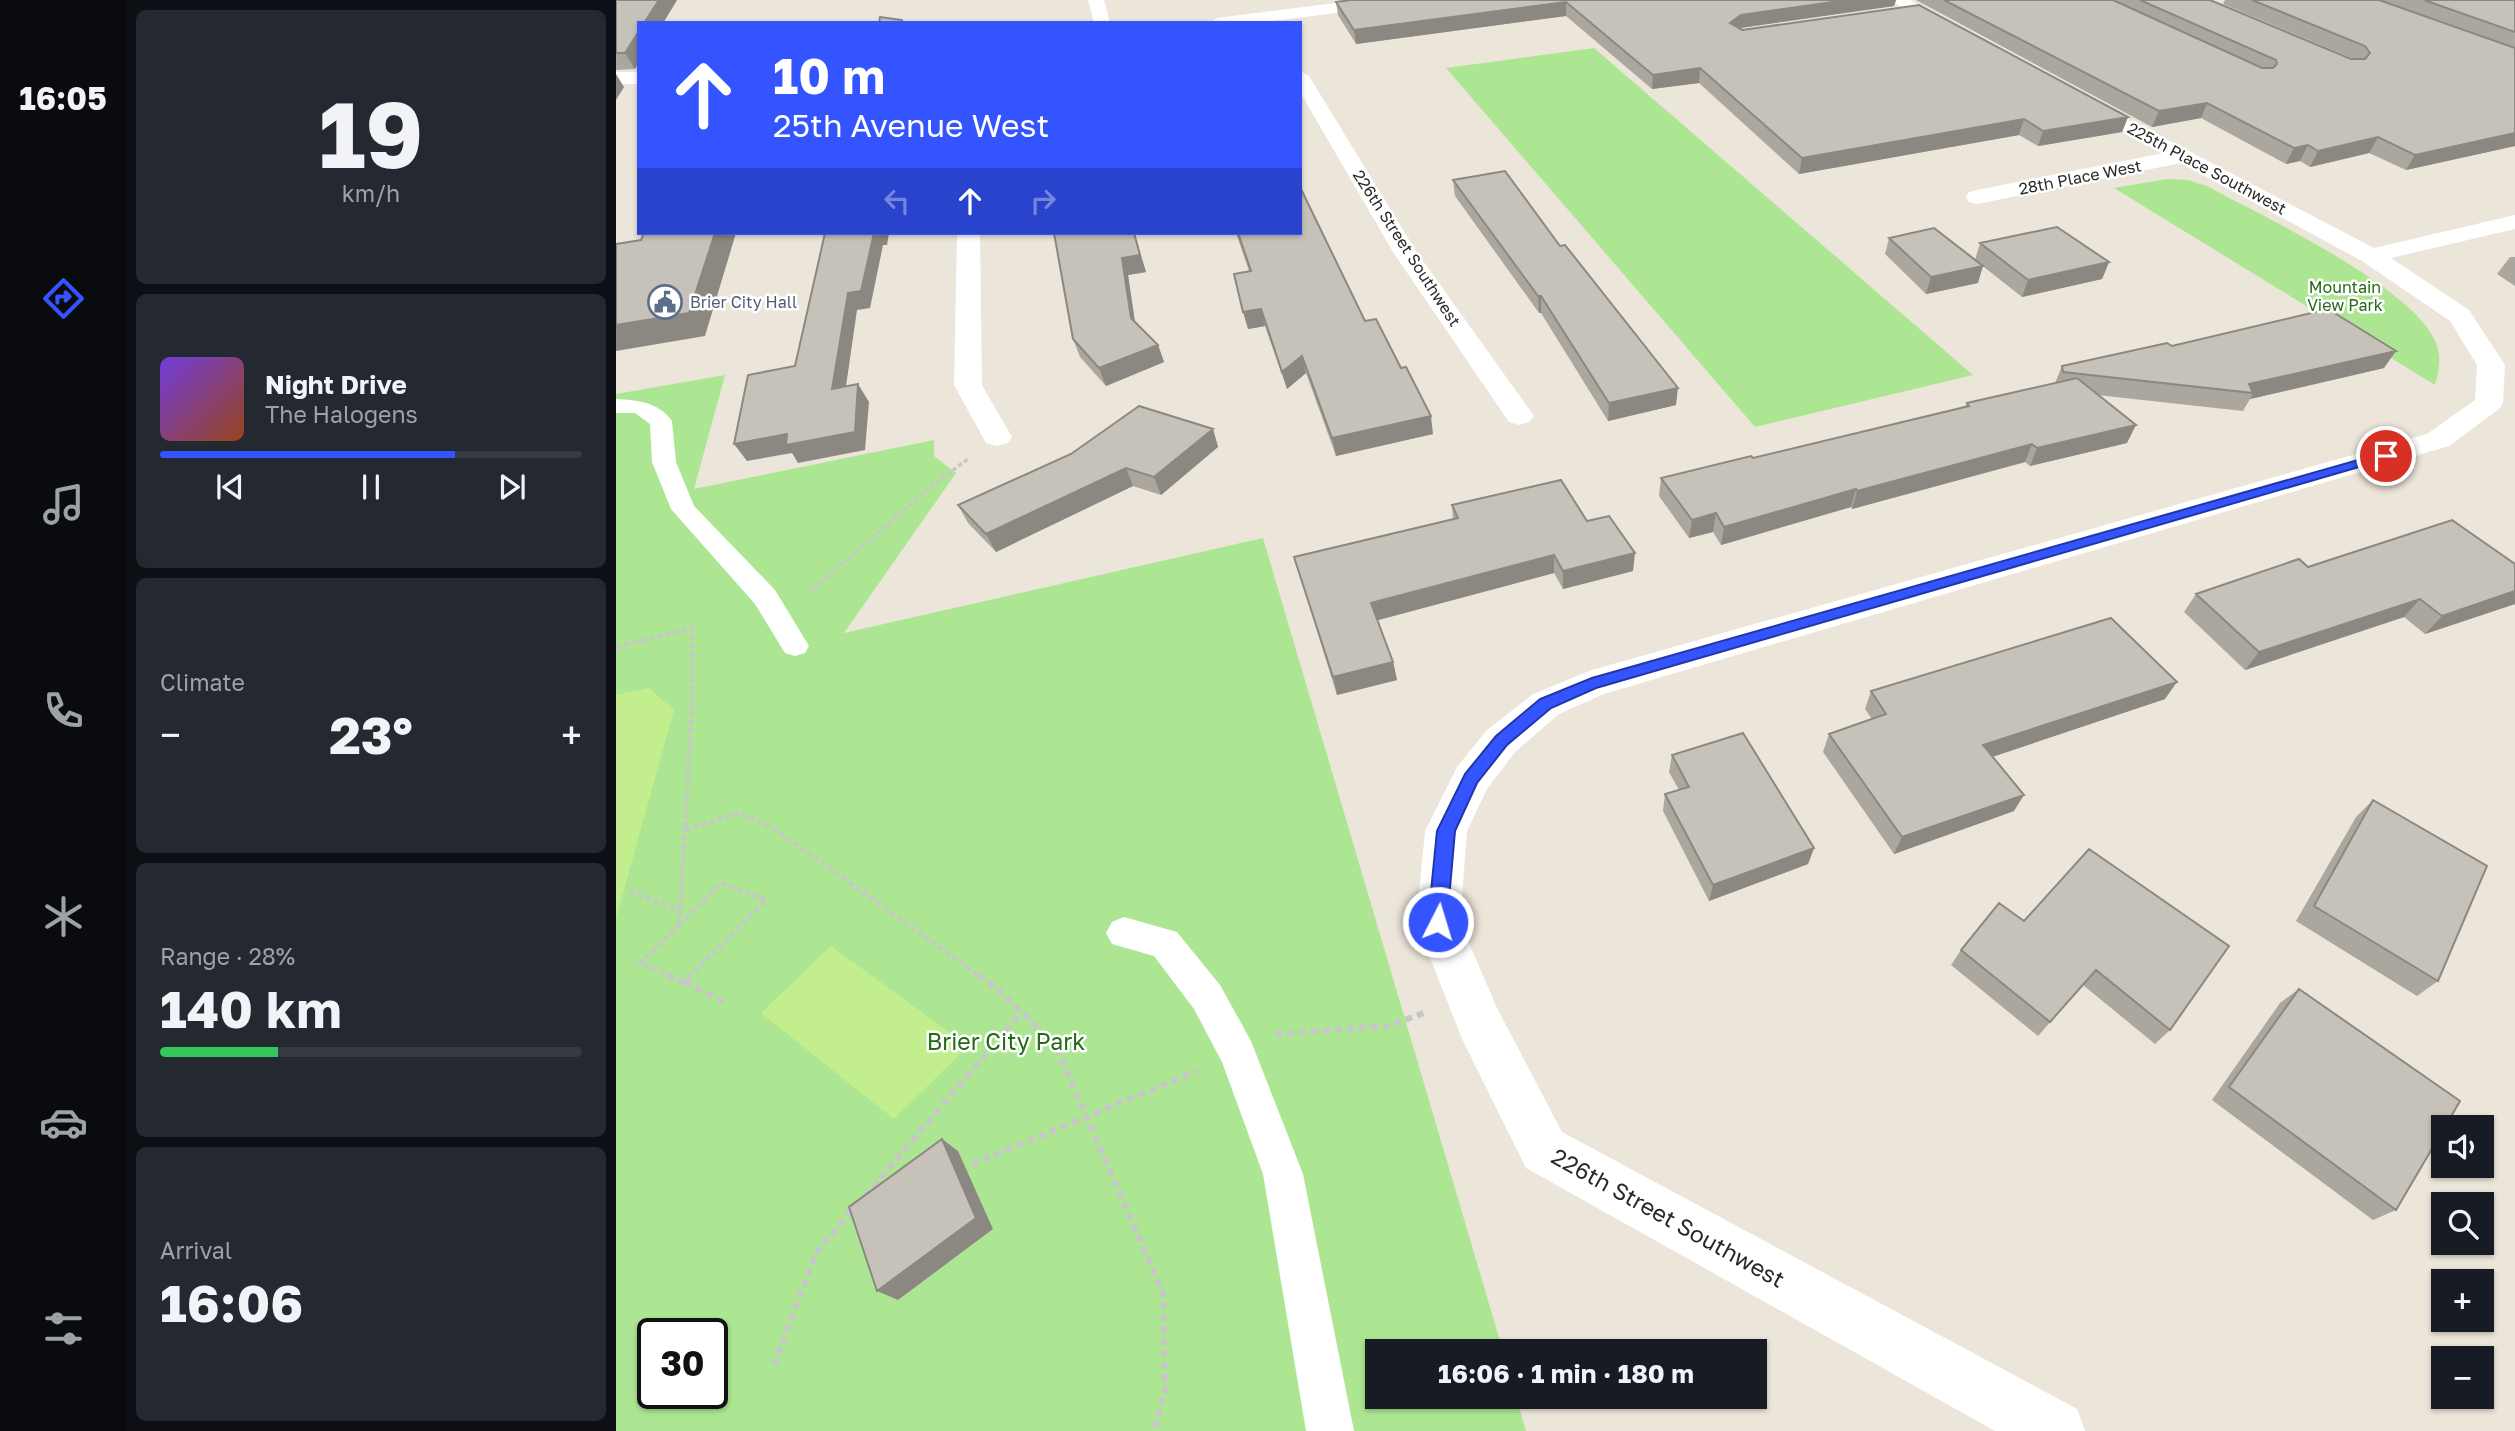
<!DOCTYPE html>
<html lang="en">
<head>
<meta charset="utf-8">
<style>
	:root { --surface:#171b24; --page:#242831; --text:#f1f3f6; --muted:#9ea1a6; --line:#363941; --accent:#3454ff }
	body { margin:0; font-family:"Golos Text",sans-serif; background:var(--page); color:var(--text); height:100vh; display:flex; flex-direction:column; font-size:26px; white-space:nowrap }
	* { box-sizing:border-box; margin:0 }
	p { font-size:23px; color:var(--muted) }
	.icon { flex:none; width:38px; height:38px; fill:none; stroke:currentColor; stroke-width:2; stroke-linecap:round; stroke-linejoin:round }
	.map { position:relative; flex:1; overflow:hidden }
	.sheet { display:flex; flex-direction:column; gap:10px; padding:10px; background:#0d0f14; width:490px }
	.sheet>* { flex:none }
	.hud { position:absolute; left:21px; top:21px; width:665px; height:214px; border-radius:0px; box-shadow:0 2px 5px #0004; background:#3454ff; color:#fff; overflow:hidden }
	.fabs { position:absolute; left:1815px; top:1115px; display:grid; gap:14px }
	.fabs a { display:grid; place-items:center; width:63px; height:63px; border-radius:0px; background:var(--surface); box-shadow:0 2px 5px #0004; font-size:35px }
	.speed { position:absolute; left:21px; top:1318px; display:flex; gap:14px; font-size:35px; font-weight:700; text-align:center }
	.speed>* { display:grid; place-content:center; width:91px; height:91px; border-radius:50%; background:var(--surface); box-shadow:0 2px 5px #0004; line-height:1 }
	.speed .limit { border:4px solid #111; border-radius:10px; background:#fff; color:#111 }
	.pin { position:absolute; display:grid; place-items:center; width:60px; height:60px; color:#fff; margin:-30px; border:4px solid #fff; border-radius:50%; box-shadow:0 2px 7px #0007 }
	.me { position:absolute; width:77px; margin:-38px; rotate:5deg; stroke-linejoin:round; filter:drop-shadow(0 0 5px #0008) }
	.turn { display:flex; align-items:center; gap:24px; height:147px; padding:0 21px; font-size:32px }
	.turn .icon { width:91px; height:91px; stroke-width:2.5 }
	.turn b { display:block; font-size:49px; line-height:60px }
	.lanes { display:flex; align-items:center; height:66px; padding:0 21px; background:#0003; justify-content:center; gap:35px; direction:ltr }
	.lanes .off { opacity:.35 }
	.big { font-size:52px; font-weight:700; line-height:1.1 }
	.sheet .card { flex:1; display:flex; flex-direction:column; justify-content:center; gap:10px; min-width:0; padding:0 24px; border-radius:10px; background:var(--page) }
	.sheet .dial { align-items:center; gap:0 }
	.dial b { font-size:91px; line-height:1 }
	.song { display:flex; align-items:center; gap:21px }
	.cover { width:84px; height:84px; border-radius:10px; background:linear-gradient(135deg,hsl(260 70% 55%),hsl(20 70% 35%)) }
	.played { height:7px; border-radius:4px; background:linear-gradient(90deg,var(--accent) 70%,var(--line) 70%) }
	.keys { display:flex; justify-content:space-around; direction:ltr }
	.heat { display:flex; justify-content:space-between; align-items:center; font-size:38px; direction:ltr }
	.charge { height:10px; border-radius:5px; background:linear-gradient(90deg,#34c759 28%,var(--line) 0) }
	.trip { position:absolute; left:749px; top:1339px; width:402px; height:70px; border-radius:0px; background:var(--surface); box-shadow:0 2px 5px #0004; font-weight:700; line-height:70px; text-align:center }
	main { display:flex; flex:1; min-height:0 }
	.dock { display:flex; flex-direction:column; width:126px; justify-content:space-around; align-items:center; background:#090b0e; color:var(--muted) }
	.dock .icon { width:49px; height:49px }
	.dock .selected { color:var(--accent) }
	.dock b { font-size:32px; color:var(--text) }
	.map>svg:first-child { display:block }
	.green { fill:#ade693; fill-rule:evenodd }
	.pitch { fill:#c3ee8e }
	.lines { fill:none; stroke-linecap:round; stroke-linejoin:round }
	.path-far2 { stroke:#c7c7c7; stroke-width:3.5; stroke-dasharray:4.5 2.5; stroke-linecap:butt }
	.path-far1 { stroke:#c7c7c7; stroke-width:4.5; stroke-dasharray:5 3.5; stroke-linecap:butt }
	.path { stroke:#c7c7c7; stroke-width:6; stroke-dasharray:7 5; stroke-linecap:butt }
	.lane { fill:#fff; fill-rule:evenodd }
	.street { fill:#fff; fill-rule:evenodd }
	.secondary { fill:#fff; fill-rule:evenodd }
	.wall { fill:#aba79f }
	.shaded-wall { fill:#8b8882 }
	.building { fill:#c7c2b9; stroke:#8b8882; stroke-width:2 }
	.route { fill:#3454ff; stroke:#2237a6; stroke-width:2 }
	.labels { text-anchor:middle; stroke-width:5; stroke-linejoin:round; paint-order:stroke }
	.far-street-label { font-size:16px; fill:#292929; stroke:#fff }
	.far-park-label { font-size:16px; fill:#256916; stroke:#fff }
	.far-service-label { font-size:16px; fill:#4e5e75; stroke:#fff; text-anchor:start }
	.near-park-label { font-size:23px; fill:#256916; stroke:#fff }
	.near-street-label { font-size:23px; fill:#292929; stroke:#fff }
</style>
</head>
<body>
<main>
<nav class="dock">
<b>16:05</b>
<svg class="icon selected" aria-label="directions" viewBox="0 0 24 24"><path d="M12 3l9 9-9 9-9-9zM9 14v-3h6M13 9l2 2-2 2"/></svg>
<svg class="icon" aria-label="music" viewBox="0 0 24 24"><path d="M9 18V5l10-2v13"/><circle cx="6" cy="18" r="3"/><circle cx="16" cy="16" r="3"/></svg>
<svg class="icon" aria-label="phone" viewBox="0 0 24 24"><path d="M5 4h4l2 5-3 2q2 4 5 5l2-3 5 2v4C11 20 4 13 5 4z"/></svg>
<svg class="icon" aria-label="climate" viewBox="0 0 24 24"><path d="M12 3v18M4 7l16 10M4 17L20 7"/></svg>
<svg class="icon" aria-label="car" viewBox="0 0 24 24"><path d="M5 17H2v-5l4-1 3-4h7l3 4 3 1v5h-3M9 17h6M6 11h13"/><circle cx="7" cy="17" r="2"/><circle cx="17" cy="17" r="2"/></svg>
<svg class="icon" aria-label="filters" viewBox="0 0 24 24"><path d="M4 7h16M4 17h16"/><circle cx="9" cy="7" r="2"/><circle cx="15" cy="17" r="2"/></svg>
</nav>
<section class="sheet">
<div class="card dial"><b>19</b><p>km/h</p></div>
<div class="card">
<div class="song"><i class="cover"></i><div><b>Night Drive</b><p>The Halogens</p></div></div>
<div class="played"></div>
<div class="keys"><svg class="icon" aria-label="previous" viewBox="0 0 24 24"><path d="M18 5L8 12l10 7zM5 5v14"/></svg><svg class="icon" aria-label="pause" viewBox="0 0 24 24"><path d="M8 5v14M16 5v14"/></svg><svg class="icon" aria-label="next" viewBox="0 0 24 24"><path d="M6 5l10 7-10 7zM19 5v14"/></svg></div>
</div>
<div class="card"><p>Climate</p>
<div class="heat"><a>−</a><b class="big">23°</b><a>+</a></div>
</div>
<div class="card"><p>Range · 28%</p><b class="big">140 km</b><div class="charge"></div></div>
<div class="card"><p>Arrival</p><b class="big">16:06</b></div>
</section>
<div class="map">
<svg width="1899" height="1431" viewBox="0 0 1899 1431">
	<rect width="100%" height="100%" fill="#ece5da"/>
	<path class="green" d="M978,48L1357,375L1139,427L830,68Z
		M1551,179L1572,180L1591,186C1646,216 1798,287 1820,343C1826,358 1823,370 1819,385L1498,188Z
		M109,375L78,489L318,440V456L340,473L228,633L647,538L887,1351H761V1396L900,1397L910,1431H0V394ZM37,1334H96V1393H37Z"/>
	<path class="pitch" d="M33,688L58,710L0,918V695Z
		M215,946L352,1046L278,1119L145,1013Z"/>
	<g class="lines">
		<path class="path-far2" d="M193,593L316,486L352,459"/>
		<path class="path-far1" d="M0,647L76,628V702L69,830L124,813L160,830L364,976
			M14,891L64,911
			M63,925L69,830
			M63,925L105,883L150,900L74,976
			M56,976L24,963L63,925"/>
		<path class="path" d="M52,975L69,982L76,975
			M362,975L380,988L439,1044L547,1293L549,1391L538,1431
			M69,982L110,1003
			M659,1034L772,1026L808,1013
			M356,1164L581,1071
			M249,1196L405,1013
			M158,1365L200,1253L236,1210"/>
		<path class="lane" d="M0,399C21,400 43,402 56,421L60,462L78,506L159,590L193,646L189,653L179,656L169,653L139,604L55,509L36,462L34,424L19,413H0Z
			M508,917L561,932L604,985L635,1041L687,1174L738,1431H690L647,1174L606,1062L578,1009L538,956L496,944L490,933L496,922Z"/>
		<path class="street" d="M472,0H488L494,23H478Z
			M1274,0H1294L1350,32L1341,37L1335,36Z
			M684,71L693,76L800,251L918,416L913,422L903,425L893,422L777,252L684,92Z
			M1464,94L1758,248L1899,215V229L1775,258L1853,310L1889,365L1887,403L1883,409L1833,446L988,694L943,714L899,752L871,789L851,831L844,922L881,1008L946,1132L1461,1409L1469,1431H1379L910,1168L846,1039L800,922L809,831L841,767L871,730L917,694L976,670L1811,434L1859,400L1861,365L1834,321L1746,261L1565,163L1361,204L1353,202L1350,197L1353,192L1361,190L1548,153L1457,104L1454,100Z
			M341,233H364L366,385L396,437L392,443L381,446L370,443L338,385Z"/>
		<path class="secondary" d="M743,0H789L781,5L642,23H593L601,18Z
			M0,72H23V84H0Z"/>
	</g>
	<path class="wall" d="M0,0H61L19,69L0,70Z
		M734,0H1280L1278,6L1124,28L1512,117L1506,132L1422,146L1403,135L1183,174L1083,83L1036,89L950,16L740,44L722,15L720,2Z
		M1300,0H1594L1735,59H1738L1607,4L1609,0H1899V146L1790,170L1753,153L1694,167L1684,161L1670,164L1585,118L1536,127Z
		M837,180L1060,405L992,421L925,313H923L839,196Z
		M518,233L530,272L512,275L519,322L542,345L548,362L490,386L464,357L457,339Z
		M620,233H684L749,321L817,434L720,456L690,373L671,389L649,326L632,329L633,271Z
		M1273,238L1362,283L1310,294L1269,254Z
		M1364,243L1493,262L1486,279L1406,297L1359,260Z
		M1894,257H1899V286L1881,274Z
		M1556,346L1768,368L1634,399L1627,411L1481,395L1511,443L1414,466L1409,462L1236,509L1235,507L1105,545L1097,532L1073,538L1043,496L1045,478L1137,458L1349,407L1351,403L1439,383L1446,366Z
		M597,429L602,447L545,495L517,486L380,552L352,523L342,505Z
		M836,505L971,521L1017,571L947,589L938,573L761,620L777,662L781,680L721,695L678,557L837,519Z
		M1899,564V604L1809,634L1788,617L1629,670L1568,612L1580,594L1692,567Z
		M1255,691L1549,699L1376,757L1398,811L1278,854L1207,752L1213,734L1256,719L1249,709Z
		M1056,755L1198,848L1192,864L1093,901L1047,811L1049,794L1063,790L1053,772Z
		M1757,800L1822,981L1801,996L1680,921L1740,817Z
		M1473,849L1554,1030L1539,1044L1467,985L1422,1036L1335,965L1345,950L1408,921Z
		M1683,989L1780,1210L1757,1220L1596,1100L1664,1003Z"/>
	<path class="shaded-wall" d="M43,0H61L47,23H28Z
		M1231,0H1280L1278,6L1124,28L1114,23L1125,15Z
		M950,2V16L740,44L738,30Z
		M23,31V62L19,69L9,53Z
		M1084,68L1083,83L1036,89L1037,75Z
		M0,74L8,87L0,100Z
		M1591,103L1585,118L1536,127L1543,111Z
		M1512,117L1506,132L1422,146L1427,131Z
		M1408,119L1403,135L1183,174L1186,158Z
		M1899,133V146L1790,170L1799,155Z
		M1762,137L1753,153L1694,167L1702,151Z
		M1692,145L1684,161L1670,164L1678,148Z
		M99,233H120L89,336L0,351V325Z
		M258,233H273L271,245H267L254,308L241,310L227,407L216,389L232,293Z
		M518,233L530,272L512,275L521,336L515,318L506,258Z
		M1493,262L1486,279L1406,297L1412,280Z
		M1367,266L1362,283L1310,294L1315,277Z
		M922,296H925V313H923Z
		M645,309L649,326L632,329L627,312Z
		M542,345L548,362L490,386L483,368Z
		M1780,351L1768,368L1634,399L1637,393L1633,384Z
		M686,356L690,373L671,389L666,372Z
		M242,384L253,402L249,450L182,463L176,453L131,461L118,444Z
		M1062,388L1060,405L992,421L993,403Z
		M815,416L817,434L720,456L716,438Z
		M1520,425L1511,443L1414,466L1421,448Z
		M597,429L602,447L545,495L538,477Z
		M1416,444L1409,462L1236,509L1241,491Z
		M510,468L517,486L380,552L370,534Z
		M1240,489L1235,507L1105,545L1108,527Z
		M1100,513L1097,532L1073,538L1076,520Z
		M1019,553L1017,571L947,589V571Z
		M938,555V573L759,621L755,603Z
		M1899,591V604L1809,634L1826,616Z
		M1804,599L1788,617L1629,670L1643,652Z
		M777,662L781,680L721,695L717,677Z
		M1561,682L1549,699L1358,763L1367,745Z
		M1408,795L1398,811L1278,854L1286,837Z
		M1198,848L1192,864L1093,901L1097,885Z
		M326,1139L342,1151L377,1229L282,1300L261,1291Z"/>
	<path class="building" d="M0,0H43L28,23H23V31L9,53H0Z
		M734,0H1231L1125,15L1114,23L1126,30L1303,5L1512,117L1427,131L1408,119L1186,158L1084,68L1037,75L950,2L738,30L720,2Z
		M1328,0H1497L1646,68H1657L1661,64L1660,60L1524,0H1594L1735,59H1749L1754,53L1749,46L1636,0H1763L1899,48V133L1799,155L1762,137L1702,151L1692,145L1678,148L1591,103L1543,111Z
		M1808,0H1899V32Z
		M264,17L286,20V23H263Z
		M889,171L944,246L949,245L1062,388L993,403L925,296H922L837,180Z
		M684,187L749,321L760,319L785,368L790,367L815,416L716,438L686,356L666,372L645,309L627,312L618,274L635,271L622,233H684Z
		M1441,227L1493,262L1412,280L1364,243Z
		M1318,228L1367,266L1315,277L1273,238Z
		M28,233H99L73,313L0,325V244L25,240Z
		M209,233H258L245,291L232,293L216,389L242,384L239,432L170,445L171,434L118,444L132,375L179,366Z
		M438,233H518L524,255L506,258L515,318L542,345L483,368L457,339Z
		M1712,309L1780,351L1633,384L1637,393L1447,372L1446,366L1551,343L1556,346Z
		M1461,378L1520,425L1421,448L1416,444L1241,491L1240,489L1108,527L1100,513L1076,520L1045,478L1135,456L1137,458L1353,406L1351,403Z
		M523,406L597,429L538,477L510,468L370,534L342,505L455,454Z
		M945,480L971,521L993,516L1019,553L947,571L938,555L755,603L777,662L717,677L678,557L842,518L836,505Z
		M1836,520L1899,564V591L1826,616L1804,599L1643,652L1580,594L1683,559L1692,567Z
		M1495,618L1561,682L1367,745L1408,795L1286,837L1213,734L1270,714L1255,691Z
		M1127,733L1198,848L1097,885L1049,794L1073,787L1056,755Z
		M1757,800L1871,866L1822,981L1698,906Z
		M1473,849L1613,946L1554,1030L1480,970L1434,1022L1345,950L1383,903L1408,921Z
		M1683,989L1844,1101L1829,1127H1827V1130L1780,1210L1613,1087Z
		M326,1139L360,1218L261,1291L233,1207Z"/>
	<path class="route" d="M1770,452L1774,453V458L980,688L935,708L891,745L861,783L839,831L831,922L828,928L822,931L815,928L812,922L821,831L849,774L880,736L924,699L976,678Z"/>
	<defs>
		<g id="civic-ring" transform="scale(1.75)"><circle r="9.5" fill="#fff" stroke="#5c6f8a" stroke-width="1.5"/><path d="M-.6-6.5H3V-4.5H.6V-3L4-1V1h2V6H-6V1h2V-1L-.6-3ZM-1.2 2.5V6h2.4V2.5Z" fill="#5c6f8a"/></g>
	</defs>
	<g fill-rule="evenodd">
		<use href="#civic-ring" x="49" y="302"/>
	</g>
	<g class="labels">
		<g class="far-street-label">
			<text transform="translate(1591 168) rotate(28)" y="6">225th Place Southwest</text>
			<text transform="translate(1464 177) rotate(-11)" y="6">28th Place West</text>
			<text transform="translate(791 248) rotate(57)" y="6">226th Street Southwest</text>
		</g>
		<g class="far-park-label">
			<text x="1729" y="293">Mountain<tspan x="1729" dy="18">View Park</tspan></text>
		</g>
		<g class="far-service-label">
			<text x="74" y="308">Brier City Hall</text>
		</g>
		<g class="near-park-label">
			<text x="390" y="1050">Brier City Park</text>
		</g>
		<g class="near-street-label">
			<text transform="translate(1052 1218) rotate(29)" y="8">226th Street Southwest</text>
		</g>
	</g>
</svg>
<div class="fabs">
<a><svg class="icon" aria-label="sound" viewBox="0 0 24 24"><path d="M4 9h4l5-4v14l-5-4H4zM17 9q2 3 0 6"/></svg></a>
<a><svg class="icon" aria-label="search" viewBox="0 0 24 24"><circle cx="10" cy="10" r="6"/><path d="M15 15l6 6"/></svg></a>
<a>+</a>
<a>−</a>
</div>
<div class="speed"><div class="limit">30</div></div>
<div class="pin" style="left:1770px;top:456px;background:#d93025"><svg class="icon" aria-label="arrive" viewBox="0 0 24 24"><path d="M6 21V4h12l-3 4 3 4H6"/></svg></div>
<svg class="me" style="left:822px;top:922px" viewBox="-20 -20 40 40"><circle r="17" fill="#3454ff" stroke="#fff" stroke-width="3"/><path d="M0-11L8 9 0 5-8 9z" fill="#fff"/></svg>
<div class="trip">16:06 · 1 min · 180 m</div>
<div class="hud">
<div class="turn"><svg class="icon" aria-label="ahead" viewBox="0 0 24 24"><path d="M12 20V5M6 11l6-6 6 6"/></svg><div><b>10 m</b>25th Avenue West</div></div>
<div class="lanes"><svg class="icon off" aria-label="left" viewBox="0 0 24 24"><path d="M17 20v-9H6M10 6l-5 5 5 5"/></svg><svg class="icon" aria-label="ahead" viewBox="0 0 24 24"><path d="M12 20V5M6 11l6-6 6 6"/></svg><svg class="icon off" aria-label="right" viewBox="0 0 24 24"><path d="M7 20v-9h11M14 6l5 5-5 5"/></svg></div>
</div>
</div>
</main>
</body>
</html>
